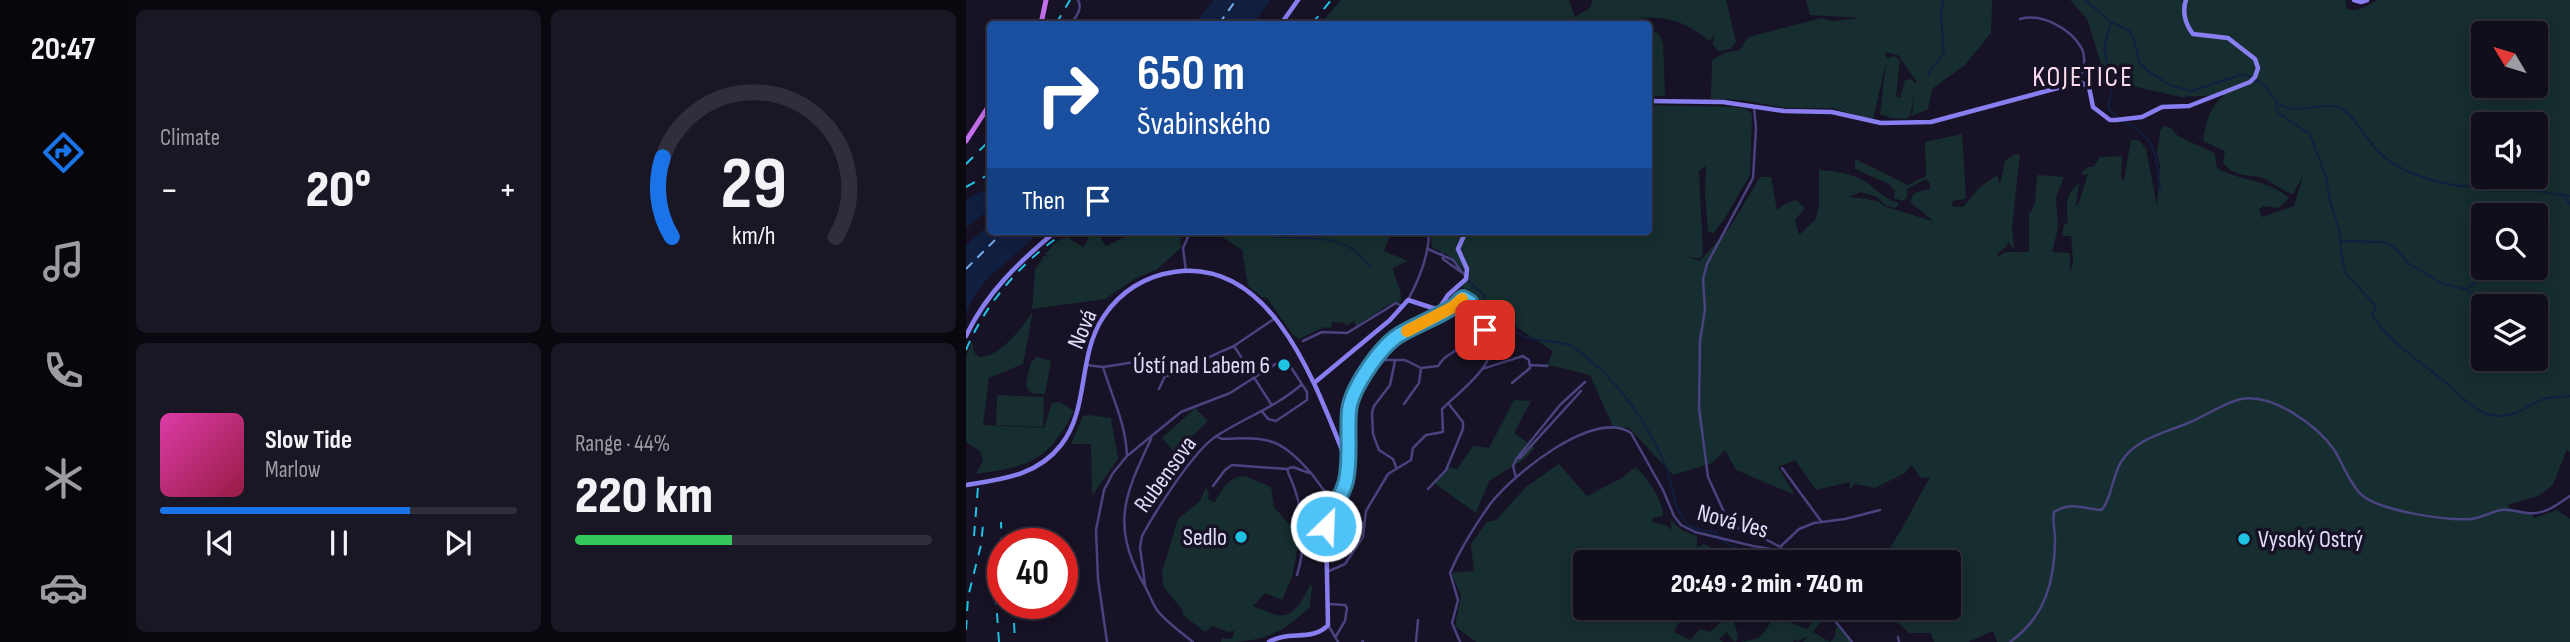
<!DOCTYPE html>
<html lang="en">
<head>
<meta charset="utf-8">
<style>
	:root { --surface:#110e1c; --page:#1a1725; --text:#f1f3f6; --muted:#9c9ca3; --line:#302e3b; --accent:#1a73e8 }
	body { margin:0; font-family:"Sofia Sans Condensed",sans-serif; background:var(--page); color:var(--text); height:100vh; display:flex; flex-direction:column; font-size:26px; white-space:nowrap }
	* { box-sizing:border-box; margin:0 }
	p { font-size:23px; color:var(--muted) }
	.icon { flex:none; width:38px; height:38px; fill:none; stroke:currentColor; stroke-width:2; stroke-linecap:round; stroke-linejoin:round }
	.map { position:relative; flex:1; overflow:hidden }
	.side { display:flex; flex-direction:column; gap:10px; padding:10px; background:#09080f; width:840px }
	.side>* { flex:none }
	.top-card { position:absolute; left:21px; top:21px; width:665px; height:214px; border-radius:7px; box-shadow:0 4px 18px #0003,0 0 0 2px var(--line); background:#1a4fa0; color:#fff; overflow:hidden }
	.needle { width:46px; rotate:308deg }
	.controls { position:absolute; left:1505px; top:21px; display:grid; gap:14px }
	.controls a { display:grid; place-items:center; width:77px; height:77px; border-radius:7px; background:var(--surface); box-shadow:0 4px 18px #0003,0 0 0 2px var(--line); font-size:35px }
	.speed { position:absolute; left:21px; top:528px; display:flex; gap:14px; font-size:35px; font-weight:700; text-align:center }
	.speed>* { display:grid; place-content:center; width:91px; height:91px; border-radius:50%; background:var(--surface); box-shadow:0 4px 18px #0003,0 0 0 2px var(--line); line-height:1 }
	.speed .limit { border:10px solid #d22; background:#fff; color:#111 }
	.pin { position:absolute; display:grid; place-items:center; width:60px; height:60px; color:#fff; margin:-30px; border-radius:14px; box-shadow:0 4px 10px #0006 }
	.me { position:absolute; width:77px; margin:-38px; rotate:24deg; stroke-linejoin:round; filter:drop-shadow(0 0 5px #0008) }
	.turn { display:flex; align-items:center; gap:24px; height:147px; padding:0 35px; font-size:32px }
	.turn .icon { width:91px; height:91px; stroke-width:2.5 }
	.turn b { display:block; font-size:49px; line-height:60px }
	.then { display:flex; align-items:center; height:66px; padding:0 35px; background:#0003; gap:14px; font-size:26px }
	.big { font-size:52px; font-weight:800; line-height:1.1 }
	.side .widget { flex:1; display:flex; flex-direction:column; justify-content:center; gap:10px; min-width:0; padding:0 24px; border-radius:10px; background:var(--page) }
	.side .dial { align-items:center; gap:0 }
	.dial svg { height:182px; overflow:visible; fill:none; stroke:var(--line); stroke-width:7; stroke-linecap:round; text-anchor:middle }
	.dial text { fill:var(--text); stroke:none }
	.song { display:flex; align-items:center; gap:21px }
	.cover { width:84px; height:84px; border-radius:10px; background:linear-gradient(135deg,hsl(320 70% 55%),hsl(340 70% 35%)) }
	.played { height:7px; border-radius:4px; background:linear-gradient(90deg,var(--accent) 70%,var(--line) 70%) }
	.keys { display:flex; justify-content:space-around; direction:ltr }
	.heat { display:flex; justify-content:space-between; align-items:center; font-size:38px; direction:ltr }
	.charge { height:10px; border-radius:5px; background:linear-gradient(90deg,#34c759 44%,var(--line) 0) }
	.side .tiles { flex:1; display:grid; gap:10px; grid-template-columns:repeat(2,1fr) }
	.trip { position:absolute; left:607px; top:550px; width:388px; height:70px; border-radius:7px; background:var(--surface); box-shadow:0 4px 18px #0003,0 0 0 2px var(--line); font-weight:800; line-height:70px; text-align:center }
	main { display:flex; flex:1; min-height:0 }
	.tab-bar { display:flex; flex-direction:column; width:126px; justify-content:space-around; align-items:center; background:#07060b; color:var(--muted) }
	.tab-bar .icon { width:49px; height:49px }
	.tab-bar .selected { color:var(--accent) }
	.tab-bar b { font-size:32px; color:var(--text) }
	.map>svg:first-child { display:block }
	.green { fill:#162e2f; fill-rule:evenodd }
	.water { fill:#111f40 }
	.lines { fill:none; stroke-linecap:round; stroke-linejoin:round }
	.stream { stroke:#111f40; stroke-width:2 }
	.ferry { stroke:#76afee; stroke-width:2; stroke-dasharray:9 7; stroke-linecap:butt }
	.street { stroke:#49437f; stroke-width:2.5 }
	.secondary { stroke:#887eef; stroke-width:4.5 }
	.primary { stroke:#c670ed; stroke-width:5 }
	.rail { stroke:#1ec3e4; stroke-width:2; stroke-dasharray:10 9; stroke-linecap:butt }
	.route-casing { stroke:#337fa1; stroke-width:18 }
	.route { stroke:#4fc3f7; stroke-width:12 }
	.slow { stroke:#f59e0b; stroke-width:12 }
	.poi-dot { fill:#1ec3e4; stroke:#171225; stroke-width:2.5 }
	.labels { text-anchor:middle; stroke-width:7; stroke-linejoin:round; paint-order:stroke }
	.street-label { font-size:24px; fill:#e1dbfb; stroke:#171225 }
	.poi-label { font-size:24px; fill:#e1dbfb; stroke:#171225; text-anchor:end }
	.quarter-label { font-size:28px; letter-spacing:2px; fill:#fbddee; stroke:#171225 }
</style>
</head>
<body>
<main>
<nav class="tab-bar">
<b>20:47</b>
<svg class="icon selected" aria-label="directions" viewBox="0 0 24 24"><path d="M12 3l9 9-9 9-9-9zM9 14v-3h6M13 9l2 2-2 2"/></svg>
<svg class="icon" aria-label="music" viewBox="0 0 24 24"><path d="M9 18V5l10-2v13"/><circle cx="6" cy="18" r="3"/><circle cx="16" cy="16" r="3"/></svg>
<svg class="icon" aria-label="phone" viewBox="0 0 24 24"><path d="M5 4h4l2 5-3 2q2 4 5 5l2-3 5 2v4C11 20 4 13 5 4z"/></svg>
<svg class="icon" aria-label="climate" viewBox="0 0 24 24"><path d="M12 3v18M4 7l16 10M4 17L20 7"/></svg>
<svg class="icon" aria-label="car" viewBox="0 0 24 24"><path d="M5 17H2v-5l4-1 3-4h7l3 4 3 1v5h-3M9 17h6M6 11h13"/><circle cx="7" cy="17" r="2"/><circle cx="17" cy="17" r="2"/></svg>
</nav>
<section class="side">
<div class="tiles">
<div class="widget"><p>Climate</p>
<div class="heat"><a>−</a><b class="big">20°</b><a>+</a></div>
</div>
<div class="widget dial"><svg viewBox="0 0 100 80">
<path d="M14 69A42 42 0 1 1 86 69"/>
<path d="M14 69A42 42 0 0 1 10 34" stroke="#1a73e8"/>
<text x="50" y="56" font-size="32" font-weight="700">29</text>
<text x="50" y="72" font-size="11">km/h</text>
</svg></div>
<div class="widget">
<div class="song"><i class="cover"></i><div><b>Slow Tide</b><p>Marlow</p></div></div>
<div class="played"></div>
<div class="keys"><svg class="icon" aria-label="previous" viewBox="0 0 24 24"><path d="M18 5L8 12l10 7zM5 5v14"/></svg><svg class="icon" aria-label="pause" viewBox="0 0 24 24"><path d="M8 5v14M16 5v14"/></svg><svg class="icon" aria-label="next" viewBox="0 0 24 24"><path d="M6 5l10 7-10 7zM19 5v14"/></svg></div>
</div>
<div class="widget"><p>Range · 44%</p><b class="big">220 km</b><div class="charge"></div></div>
</div>
</section>
<div class="map">
<svg width="1604" height="642" viewBox="0 0 1604 642">
	<rect width="100%" height="100%" fill="#171225"/>
	<path class="green" d="M375,0H603L609,17L624,8L627,0H760L770,42L764,49L753,51L747,45L748,34L744,41C721,23 705,16 675,18L672,24H354Z
		M840,0H1026L1025,33L999,65L966,89L962,109L946,116L949,92L944,116L940,119L925,118L914,114L920,62L907,120L866,108H819L776,100L745,99L746,60L758,53L774,50L782,37L856,18L866,21L895,18L844,15ZM919,52L932,55L951,82L950,84L945,79L939,80L934,98L930,96L934,60L928,56L921,59Z
		M1104,0H1379L1381,9C1392,13 1402,5 1412,0H1604V452L1601,449L1587,485L1574,495L1542,505L1543,508L1566,513L1568,518L1591,510L1604,519V642H1031L1027,631L1002,642H968L965,633H943L932,623L917,619L913,607H984V562H915L935,530L964,477L955,478L946,465L939,473L909,488L889,484L883,490L884,482L850,490L829,460L812,467L829,495L770,470L759,450L746,463L707,475L663,428L647,427L624,375L587,366L569,367L582,363L587,351L512,302L495,286L502,275C491,261 483,254 466,248L464,231H682L683,105L769,107L781,109L786,114L784,175L759,218L747,234L742,231L739,194L740,166L733,171L737,253L734,259L720,256L734,261L764,227L794,177H805L811,210L817,205L830,200L839,208L829,220L833,235L850,219L853,203V170C868,171 884,173 897,180C910,188 919,200 933,203L930,208L919,205L911,197L895,192L882,197L902,199L913,202L918,206L966,221L969,227L966,220L944,202L948,193L964,189V184L960,179L941,189V198L936,201L928,198L929,191L923,184L889,169V159L942,185L960,176L959,142L996,134L1000,197L999,199L987,201L986,206L997,207L1014,187L1031,175L1034,184L1039,161L1047,155L1054,154L1046,227L1048,251L1042,241L1041,246L1032,253L1031,257L1040,252H1063V211L1065,212L1069,203L1071,175L1098,177L1090,197L1092,228L1086,252L1104,253V276L1107,261L1105,236H1098L1096,233L1098,225L1102,223C1100,205 1099,195 1113,183L1110,206L1112,205L1122,174L1116,175V172L1122,167H1127L1134,157L1156,156L1155,179L1158,180L1165,140H1173L1180,149L1191,206L1194,166L1191,153L1194,131L1198,126L1205,128L1212,136L1246,152L1249,154L1251,168C1274,181 1304,180 1323,198L1313,208L1297,206L1293,210L1296,217L1328,206L1337,176L1327,194C1315,191 1307,182 1297,178C1283,174 1265,177 1257,162L1259,151L1237,141C1240,122 1244,106 1258,95L1215,97L1140,80L1121,19ZM1517,33H1570V86H1517ZM1517,124H1570V177H1517ZM1517,215H1570V268H1517ZM1517,306H1570V359H1517Z
		M683,30L693,34L697,43L699,96H683Z
		M127,231H130L140,246L159,237H163L164,231H214L215,248L190,270L170,278L139,299L66,309L69,270L78,256L84,257L79,254L91,241L101,237L117,247Z
		M247,231H426L418,251L442,261L427,268C429,280 436,289 435,301L422,305L390,326L388,321L380,326L379,323L366,322L365,328L358,327L333,339L327,335L301,298L296,297L282,286L276,250Z
		M67,311L57,364L23,378L17,425L78,428L86,403L94,402L108,411C81,462 65,466 10,474L17,461L14,451L0,442V356L6,342L8,352L13,357C33,358 57,327 67,311Z
		M71,357L85,361L79,394H68L62,390L60,383L65,362Z
		M31,395L78,397L77,427L30,425Z
		M548,400L565,401L548,433L569,448L557,460L523,481L510,513L468,483L482,467L491,469L507,446L523,448Z
		M229,408L242,421L209,453L196,438Z
		M123,415L145,418L152,459L126,496L125,444H105L117,416Z
		M593,464L621,496L656,478L669,467C680,474 698,503 697,516L687,518L686,522L700,525L706,530L704,520L716,530L731,536V547L738,544L768,560L652,562V559L651,562H620V607H722L708,632L724,640L734,629L744,632L759,618L768,621L772,637L770,642L767,641L761,632L753,639L757,642H510L489,626L495,595L485,573L508,571L505,544L521,522L530,520L561,486Z
		M279,476L305,487L308,507L334,536L326,577L316,600L299,593L287,606C293,610 297,609 303,612C325,624 335,603 344,585L346,586L344,607C314,635 297,642 255,642L256,638L266,639L269,631L262,632L247,626L239,632L217,615V611L197,586L196,572L212,519L234,501L240,487L243,493L242,499L248,503C257,489 261,477 279,476Z
		M814,618L841,629L847,620H856L847,632L864,642L869,637L870,627L873,626L886,642H837L842,636L831,642L829,638L827,642H775C795,638 794,639 806,620L811,622Z"/>
	<path class="water" d="M248,0H304L287,24H228Z
		M24,187V209L0,228V200Z
		M24,224V231H76L23,277L12,290L0,312V245Z"/>
	<g class="lines">
		<path class="stream" d="M1119,0L1145,22L1163,31L1168,41L1174,64L1183,72L1204,85L1225,91L1275,75L1284,76L1300,87L1310,101V108L1314,114L1344,134L1360,177L1363,197L1373,230L1376,259L1380,274L1410,306L1406,315C1425,343 1452,360 1478,381C1494,394 1509,415 1532,416C1553,417 1564,402 1582,398C1589,397 1597,397 1604,396
			M1145,23L1138,47L1142,69V81L1146,92L1142,105L1144,111L1153,118
			M963,76V72L978,53L975,16L977,0
			M1312,103C1328,117 1355,100 1374,108C1388,114 1402,144 1417,156C1461,190 1514,188 1567,190C1579,191 1591,196 1604,196
			M1158,121C1193,142 1189,152 1194,190
			M1598,197L1604,204
			M284,231C317,244 357,230 388,250C394,254 399,261 404,266
			M1375,241L1417,242L1427,246L1442,263L1475,283L1499,289L1521,306
			M502,280C506,285 510,288 515,292C525,303 523,320 541,322C554,346 585,337 606,346C648,375 681,420 700,467C707,484 707,508 720,523C727,530 741,531 750,532L753,539L771,549
			M1500,289L1520,276"/>
		<path class="ferry" d="M253,24L270,0
			M0,269L38,231"/>
		<path class="street" d="M1054,19C1075,13 1105,28 1116,49C1121,59 1116,72 1114,82
			M104,24C110,18 117,9 112,0
			M788,107L790,128L787,178L741,264L737,279L739,309L734,341L733,408L742,477L763,523L771,528L782,530L814,547L829,562
			M217,231L222,237L217,248L220,271
			M462,249L487,260L500,277
			M476,254L477,259L495,272
			M442,300C454,278 463,256 463,231
			M337,341L356,332L381,333L430,303L436,306
			M268,346L305,404
			M412,360H439L455,368
			M429,361L424,385L408,406L406,413L407,434L413,450L427,459L430,467
			M120,365L137,367L169,362L185,372L201,376L268,346L308,319
			M565,365L581,366
			M137,367C146,397 160,424 161,456
			M455,368L472,366C480,354 483,356 493,348C504,340 506,311 502,300L495,299L487,307L471,313
			M516,369L557,356L563,360L564,368L546,383
			M193,389L199,376
			M438,404L453,383L455,368
			M250,436L256,439C302,437 313,437 345,473C353,483 360,495 370,503
			M185,439C159,494 145,524 176,581C182,590 185,601 191,610C200,622 215,632 227,642
			M551,458L594,405L619,382
			M816,468L855,521
			M550,478L547,466L551,458H554L615,391
			M247,486L259,470L266,465L321,469
			M462,489L480,470L497,429V422L482,403
			M365,514L398,524
			M814,547L833,529L848,523L879,519L914,510
			M363,571L379,564L397,537L400,511L422,474L445,460L447,448L460,435L477,432L476,409C496,389 531,366 527,334L515,328L504,313
			M331,575C340,546 339,519 329,490C327,483 323,476 321,469L327,467L343,473
			M179,585L174,547L176,536C189,512 227,452 249,437C277,418 311,407 336,384
			M362,604L379,605L381,608L379,621L370,636
			M858,607L886,642
			M362,625L372,642
			M932,637L933,642
			M141,642L132,579L130,530L138,490L147,473L161,456L215,412L264,393L319,358L341,392V400L310,421L302,419L296,411
			M396,642L397,641
			M450,642L452,620
			M494,642L486,623L492,600L484,573C494,549 510,524 525,503C548,474 628,408 665,433L697,490L708,516L715,525L729,532L787,546L810,550L820,555
			M1044,642C1079,617 1089,581 1089,539C1089,530 1086,521 1088,512C1106,501 1117,509 1135,510C1144,504 1147,474 1155,462C1170,438 1199,433 1222,423C1240,416 1257,403 1275,399C1307,393 1352,426 1369,451C1376,463 1386,488 1397,496C1416,511 1480,521 1505,519C1515,518 1525,512 1535,510C1544,509 1552,512 1561,513C1579,515 1590,505 1604,496"/>
		<path class="secondary" d="M1388,0L1395,2L1401,0
			M315,24L332,0
			M682,101L757,102L818,111L866,112L915,123L965,122L1114,82L1123,87L1127,107L1144,120H1150L1176,117L1196,107L1223,106L1284,82L1289,77L1292,68L1289,59L1262,38L1227,34C1219,24 1216,11 1220,0
			M0,336C20,293 54,261 90,231
			M348,383L424,320L442,300L473,310
			M0,485C36,479 71,476 95,445C124,408 111,355 138,316C154,292 179,276 208,272C309,257 352,392 382,465
			M303,642C322,630 347,642 362,625L360,526L379,482L383,457V411L388,392L423,343L432,335L466,319L482,295L500,279L501,269L492,249L500,231"/>
		<path class="primary" d="M75,24L80,0
			M0,141L24,104"/>
		<path class="rail" d="M90,24L104,0
			M346,24L365,0
			M0,164L24,140
			M0,187L24,174
			M0,350C20,302 58,259 101,231
			M8,536L12,487
			M47,604L49,642
			M0,630L2,597L15,545L17,525
			M33,642L30,600L36,548L35,522"/>
	</g>
	<g class="lines">
		<g class="route-casing">
			<path id="route" d="M360,526C365,510 376,497 380,481C385,458 381,434 383,411C385,389 414,347 433,335C450,325 469,318 485,308C491,305 492,301 497,298L504,302V313L519,330"/>
		</g>
		<use href="#route" class="route"/>
		<path class="slow" d="M441,331L487,307L496,299"/>
	</g>
	<g class="poi-dot">
		<circle cx="318" cy="365" r="7"/>
		<circle cx="275" cy="537" r="7"/>
		<circle cx="1278" cy="539" r="7"/>
	</g>
	<g class="labels">
		<g class="street-label">
			<text transform="translate(116 329) rotate(-67)" y="8">Nová</text>
			<text transform="translate(199 474) rotate(-54)" y="8">Rubensova</text>
			<text transform="translate(767 521) rotate(15)" y="8">Nová Ves</text>
		</g>
		<g class="poi-label">
			<text x="304" y="373">Ústí nad Labem 6</text>
			<text x="261" y="545">Sedlo</text>
			<text x="1292" y="547" text-anchor="start">Vysoký Ostrý</text>
		</g>
		<g class="quarter-label">
			<text x="1117" y="86">KOJETICE</text>
		</g>
	</g>
</svg>
<div class="controls">
<a><svg class="needle" viewBox="-14 -14 28 28"><path d="M0-13l5 13h-10z" fill="#e53935"/><path d="M0 13l5-13h-10z" fill="#9c9ca3"/></svg></a>
<a><svg class="icon" aria-label="sound" viewBox="0 0 24 24"><path d="M4 9h4l5-4v14l-5-4H4zM17 9q2 3 0 6"/></svg></a>
<a><svg class="icon" aria-label="search" viewBox="0 0 24 24"><circle cx="10" cy="10" r="6"/><path d="M15 15l6 6"/></svg></a>
<a><svg class="icon" aria-label="layers" viewBox="0 0 24 24"><path d="M12 4l9 5-9 5-9-5zM3 14l9 5 9-5"/></svg></a>
</div>
<div class="speed"><div class="limit">40</div></div>
<div class="pin" style="left:519px;top:330px;background:#d93025"><svg class="icon" aria-label="arrive" viewBox="0 0 24 24"><path d="M6 21V4h12l-3 4 3 4H6"/></svg></div>
<svg class="me" style="left:360px;top:526px" viewBox="-20 -20 40 40"><circle r="17" fill="#4fc3f7" stroke="#fff" stroke-width="3"/><path d="M0-11L8 9 0 5-8 9z" fill="#fff"/></svg>
<div class="trip">20:49 · 2 min · 740 m</div>
<div class="top-card">
<div class="turn"><svg class="icon" aria-label="right" viewBox="0 0 24 24"><path d="M7 20v-9h11M14 6l5 5-5 5"/></svg><div><b>650 m</b>Švabinského</div></div>
<div class="then">Then<svg class="icon" aria-label="arrive" viewBox="0 0 24 24"><path d="M6 21V4h12l-3 4 3 4H6"/></svg></div>
</div>
</div>
</main>
</body>
</html>
